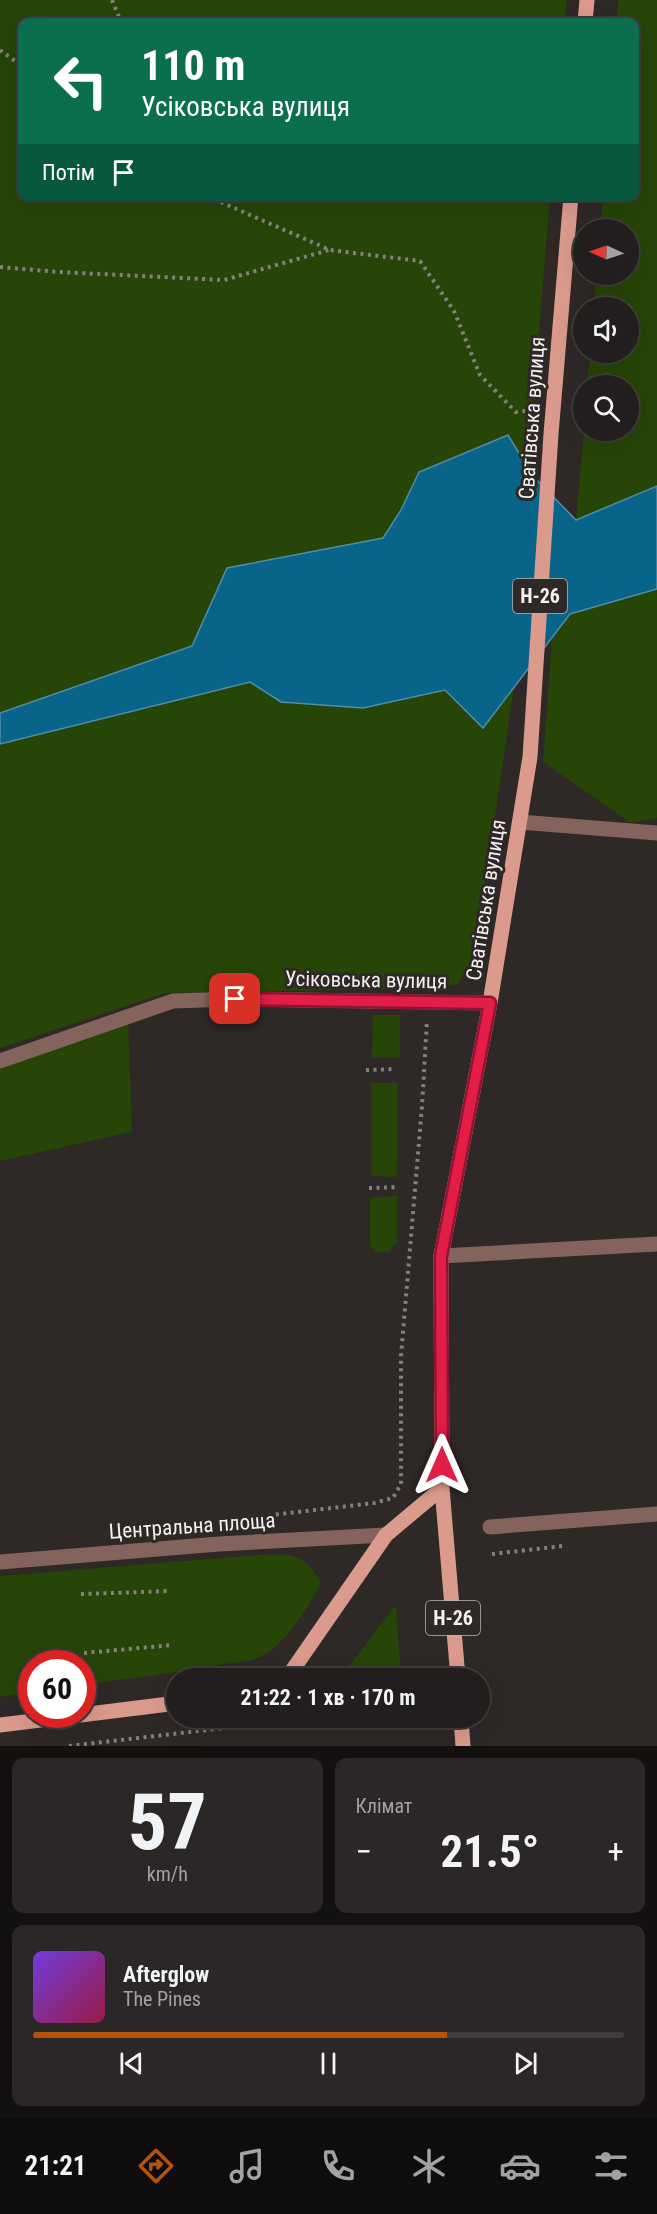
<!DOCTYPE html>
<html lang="uk">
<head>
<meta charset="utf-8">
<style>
	:root { --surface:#221e1d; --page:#2a2726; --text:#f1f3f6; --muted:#a2a2a4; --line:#3f3c3b; --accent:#b45309 }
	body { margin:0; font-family:"Roboto Condensed",sans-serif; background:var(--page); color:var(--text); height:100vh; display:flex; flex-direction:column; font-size:22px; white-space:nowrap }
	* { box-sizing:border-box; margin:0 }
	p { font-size:20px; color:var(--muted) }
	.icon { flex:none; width:33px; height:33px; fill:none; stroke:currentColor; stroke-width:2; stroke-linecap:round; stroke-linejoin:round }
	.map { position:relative; height:1746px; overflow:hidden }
	.side { display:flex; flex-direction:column; gap:12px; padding:12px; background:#131010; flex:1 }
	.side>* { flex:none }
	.top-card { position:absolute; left:18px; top:18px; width:621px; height:183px; border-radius:12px; box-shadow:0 6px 24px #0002,0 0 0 2px var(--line); background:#0b6e4f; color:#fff; overflow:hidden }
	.needle { width:39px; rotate:273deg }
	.controls { position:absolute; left:573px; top:219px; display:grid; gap:12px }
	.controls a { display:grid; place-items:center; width:66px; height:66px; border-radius:50%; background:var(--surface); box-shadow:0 6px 24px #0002,0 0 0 2px var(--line); font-size:30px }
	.speed { position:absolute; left:18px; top:1650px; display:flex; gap:12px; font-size:30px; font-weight:700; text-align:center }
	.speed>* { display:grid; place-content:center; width:78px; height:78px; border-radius:50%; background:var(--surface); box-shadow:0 6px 24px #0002,0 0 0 2px var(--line); line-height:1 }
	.speed .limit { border:9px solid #d22; background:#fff; color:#111 }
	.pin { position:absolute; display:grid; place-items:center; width:51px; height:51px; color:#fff; margin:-26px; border-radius:12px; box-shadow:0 3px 9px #0006 }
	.me { position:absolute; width:66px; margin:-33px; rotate:0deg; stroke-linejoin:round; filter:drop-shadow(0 0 4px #0008) }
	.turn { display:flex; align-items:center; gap:21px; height:126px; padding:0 24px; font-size:27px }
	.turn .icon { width:78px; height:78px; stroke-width:2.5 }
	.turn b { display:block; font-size:42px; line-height:51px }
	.then { display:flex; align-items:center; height:57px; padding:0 24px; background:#0003; gap:12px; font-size:22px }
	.big { font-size:45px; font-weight:700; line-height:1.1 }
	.side .widget { flex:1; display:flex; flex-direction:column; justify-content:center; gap:9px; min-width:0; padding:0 21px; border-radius:12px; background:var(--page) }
	.side .dial { align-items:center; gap:0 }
	.dial b { font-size:78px; line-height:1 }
	.song { display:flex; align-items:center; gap:18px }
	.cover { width:72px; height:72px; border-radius:9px; background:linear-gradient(135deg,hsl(260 70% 55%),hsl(340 70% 35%)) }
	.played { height:6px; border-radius:3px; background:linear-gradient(90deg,var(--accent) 70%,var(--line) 70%) }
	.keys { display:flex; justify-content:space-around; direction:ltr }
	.heat { display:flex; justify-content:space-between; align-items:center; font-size:33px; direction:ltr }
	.side .tiles { flex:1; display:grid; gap:12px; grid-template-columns:1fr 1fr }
	.widget:last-child { grid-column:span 2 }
	.trip { position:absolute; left:166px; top:1668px; width:324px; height:60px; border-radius:30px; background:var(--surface); box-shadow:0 6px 24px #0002,0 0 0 2px var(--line); font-weight:700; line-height:60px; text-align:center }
	.menu { display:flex; height:96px; justify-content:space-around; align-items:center; background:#0e0c0c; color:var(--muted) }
	.menu .icon { width:42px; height:42px }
	.menu .active { color:var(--accent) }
	.menu b { font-size:27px; color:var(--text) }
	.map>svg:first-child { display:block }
	.green { fill:#264507 }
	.water { fill:#096489; stroke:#508ea8; stroke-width:1.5 }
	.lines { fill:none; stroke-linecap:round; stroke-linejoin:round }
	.path { stroke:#857f7e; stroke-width:4; stroke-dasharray:3 4.5; stroke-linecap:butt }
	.minor { stroke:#83635c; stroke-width:15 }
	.major { stroke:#db9b8c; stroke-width:15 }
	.route-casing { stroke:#92132f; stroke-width:15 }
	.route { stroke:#e11d48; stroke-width:10 }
	.labels { text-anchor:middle; stroke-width:6; stroke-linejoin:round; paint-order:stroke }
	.shield { fill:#2e2827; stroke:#b9b5b4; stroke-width:1.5 }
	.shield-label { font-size:20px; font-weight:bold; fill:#f5f1f0 }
	.street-label { font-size:21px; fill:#f5f1f0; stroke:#2e2827 }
</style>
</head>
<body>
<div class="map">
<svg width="657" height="1746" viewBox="0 0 657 1746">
	<rect width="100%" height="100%" fill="#2e2827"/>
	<path class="green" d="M0,0H567L565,22H22V196L550,197L528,467L508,435L419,472L401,510L383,538L227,568L192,646L0,713Z
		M618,0H657V486L576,520L584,431L628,430V386L587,385L590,353L628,352V308L594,307L596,275L628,274V230L600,229L603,197L634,196V22H617Z
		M657,589V818L631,823L543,762L552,638L570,614Z
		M250,682L445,690L483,728L514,687L475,953L458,984L428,989L165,993L0,1048V744Z
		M373,1015H400V1058H372Z
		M128,1017L132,1132L0,1161V1062Z
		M371,1083H398L397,1177L371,1176Z
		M397,1196V1242L388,1252H375L370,1246V1198Z
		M273,1554C299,1555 308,1559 321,1583C310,1605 284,1647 260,1657C250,1662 235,1662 224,1664C177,1673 130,1678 83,1685L82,1664H32L31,1693L0,1697V1576Z
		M396,1605L401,1678H340Z"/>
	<path class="water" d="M508,435L533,476L576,520L657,486V589L570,614L483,728L445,690L363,708L281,702L250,682L0,744V713L192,646L227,568L383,538L401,510L419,472Z"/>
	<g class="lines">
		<path class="path" d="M112,0L121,22
			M0,50L22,66
			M207,196L330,250L420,261L454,311L480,375L516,412L533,410
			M0,267L59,272L224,280L329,250
			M366,1070L395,1069
			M369,1188L399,1187
			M246,1518L374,1503L393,1498L401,1484V1356L422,1106L427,1021
			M492,1554L563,1546
			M81,1594L170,1591
			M84,1653L173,1645
			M69,1746L242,1726"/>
		<path class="minor" d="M520,822L657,833
			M0,1061L173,1001L235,999L490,1003
			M441,1256L657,1244
			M490,1527L657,1514
			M0,1562L219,1544L386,1535"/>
		<path class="major" d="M585,22L587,0
			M287,1678L386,1535L442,1488
			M458,1678L442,1488L441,1256L490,1003L530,757L551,434L571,196
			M461,1718L463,1746
			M0,1725L177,1703"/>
	</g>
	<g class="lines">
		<g class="route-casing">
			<path id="route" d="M235,999L490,1003L441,1256L442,1465"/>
		</g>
		<use href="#route" class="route"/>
	</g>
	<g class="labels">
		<g class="shield">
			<rect x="513" y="579" width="54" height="34" rx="4.5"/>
			<rect x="426" y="1601" width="54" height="34" rx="4.5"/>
		</g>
		<g class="shield-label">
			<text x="540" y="603">Н-26</text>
			<text x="453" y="1625">Н-26</text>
		</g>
		<g class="street-label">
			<text transform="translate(532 418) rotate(-86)" y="7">Сватівська вулиця</text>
			<text transform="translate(486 900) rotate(-81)" y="7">Сватівська вулиця</text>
			<text transform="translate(366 980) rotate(1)" y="7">Усіковська вулиця</text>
			<text transform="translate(192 1526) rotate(-4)" y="7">Центральна площа</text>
		</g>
	</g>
</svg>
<div class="controls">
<a><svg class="needle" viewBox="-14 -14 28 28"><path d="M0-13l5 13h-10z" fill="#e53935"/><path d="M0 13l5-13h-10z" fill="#a2a2a4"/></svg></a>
<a><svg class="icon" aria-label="sound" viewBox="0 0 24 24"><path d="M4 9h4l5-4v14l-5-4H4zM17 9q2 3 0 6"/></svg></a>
<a><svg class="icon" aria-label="search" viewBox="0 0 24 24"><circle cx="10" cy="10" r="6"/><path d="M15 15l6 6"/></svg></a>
</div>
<div class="speed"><div class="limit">60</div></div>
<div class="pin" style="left:235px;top:999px;background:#d93025"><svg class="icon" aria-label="arrive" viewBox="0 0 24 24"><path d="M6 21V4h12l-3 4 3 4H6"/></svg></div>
<svg class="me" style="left:442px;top:1465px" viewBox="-20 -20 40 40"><path d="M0-17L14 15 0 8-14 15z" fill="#e11d48" stroke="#fff" stroke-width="4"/></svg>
<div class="trip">21:22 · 1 хв · 170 m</div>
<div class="top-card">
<div class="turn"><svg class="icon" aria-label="left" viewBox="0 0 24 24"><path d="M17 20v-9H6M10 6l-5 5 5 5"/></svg><div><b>110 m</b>Усіковська вулиця</div></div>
<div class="then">Потім<svg class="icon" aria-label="arrive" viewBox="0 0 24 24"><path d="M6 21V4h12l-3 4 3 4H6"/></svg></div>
</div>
</div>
<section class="side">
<div class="tiles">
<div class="widget dial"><b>57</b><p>km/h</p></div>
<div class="widget"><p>Клімат</p>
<div class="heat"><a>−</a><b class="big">21.5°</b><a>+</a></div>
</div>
<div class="widget">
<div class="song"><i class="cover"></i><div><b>Afterglow</b><p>The Pines</p></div></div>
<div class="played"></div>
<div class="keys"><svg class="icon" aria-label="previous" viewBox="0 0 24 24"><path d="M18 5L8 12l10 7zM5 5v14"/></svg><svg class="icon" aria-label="pause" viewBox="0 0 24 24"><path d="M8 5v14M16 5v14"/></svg><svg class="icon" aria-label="next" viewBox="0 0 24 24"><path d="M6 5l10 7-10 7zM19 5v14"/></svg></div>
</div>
</div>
</section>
<nav class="menu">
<b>21:21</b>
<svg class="icon active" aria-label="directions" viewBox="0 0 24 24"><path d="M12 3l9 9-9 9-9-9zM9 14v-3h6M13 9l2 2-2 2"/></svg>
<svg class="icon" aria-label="music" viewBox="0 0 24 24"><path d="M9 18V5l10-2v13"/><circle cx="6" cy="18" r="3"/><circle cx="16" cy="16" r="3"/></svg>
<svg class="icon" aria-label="phone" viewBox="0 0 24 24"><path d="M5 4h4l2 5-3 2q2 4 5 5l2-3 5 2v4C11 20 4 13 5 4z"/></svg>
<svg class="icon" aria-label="climate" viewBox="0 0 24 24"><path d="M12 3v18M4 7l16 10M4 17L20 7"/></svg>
<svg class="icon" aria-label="car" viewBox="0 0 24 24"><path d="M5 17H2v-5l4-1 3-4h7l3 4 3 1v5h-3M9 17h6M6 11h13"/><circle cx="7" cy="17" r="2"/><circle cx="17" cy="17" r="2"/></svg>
<svg class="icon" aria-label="filters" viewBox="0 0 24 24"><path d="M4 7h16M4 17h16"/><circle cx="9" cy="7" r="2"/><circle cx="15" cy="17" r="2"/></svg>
</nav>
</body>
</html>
